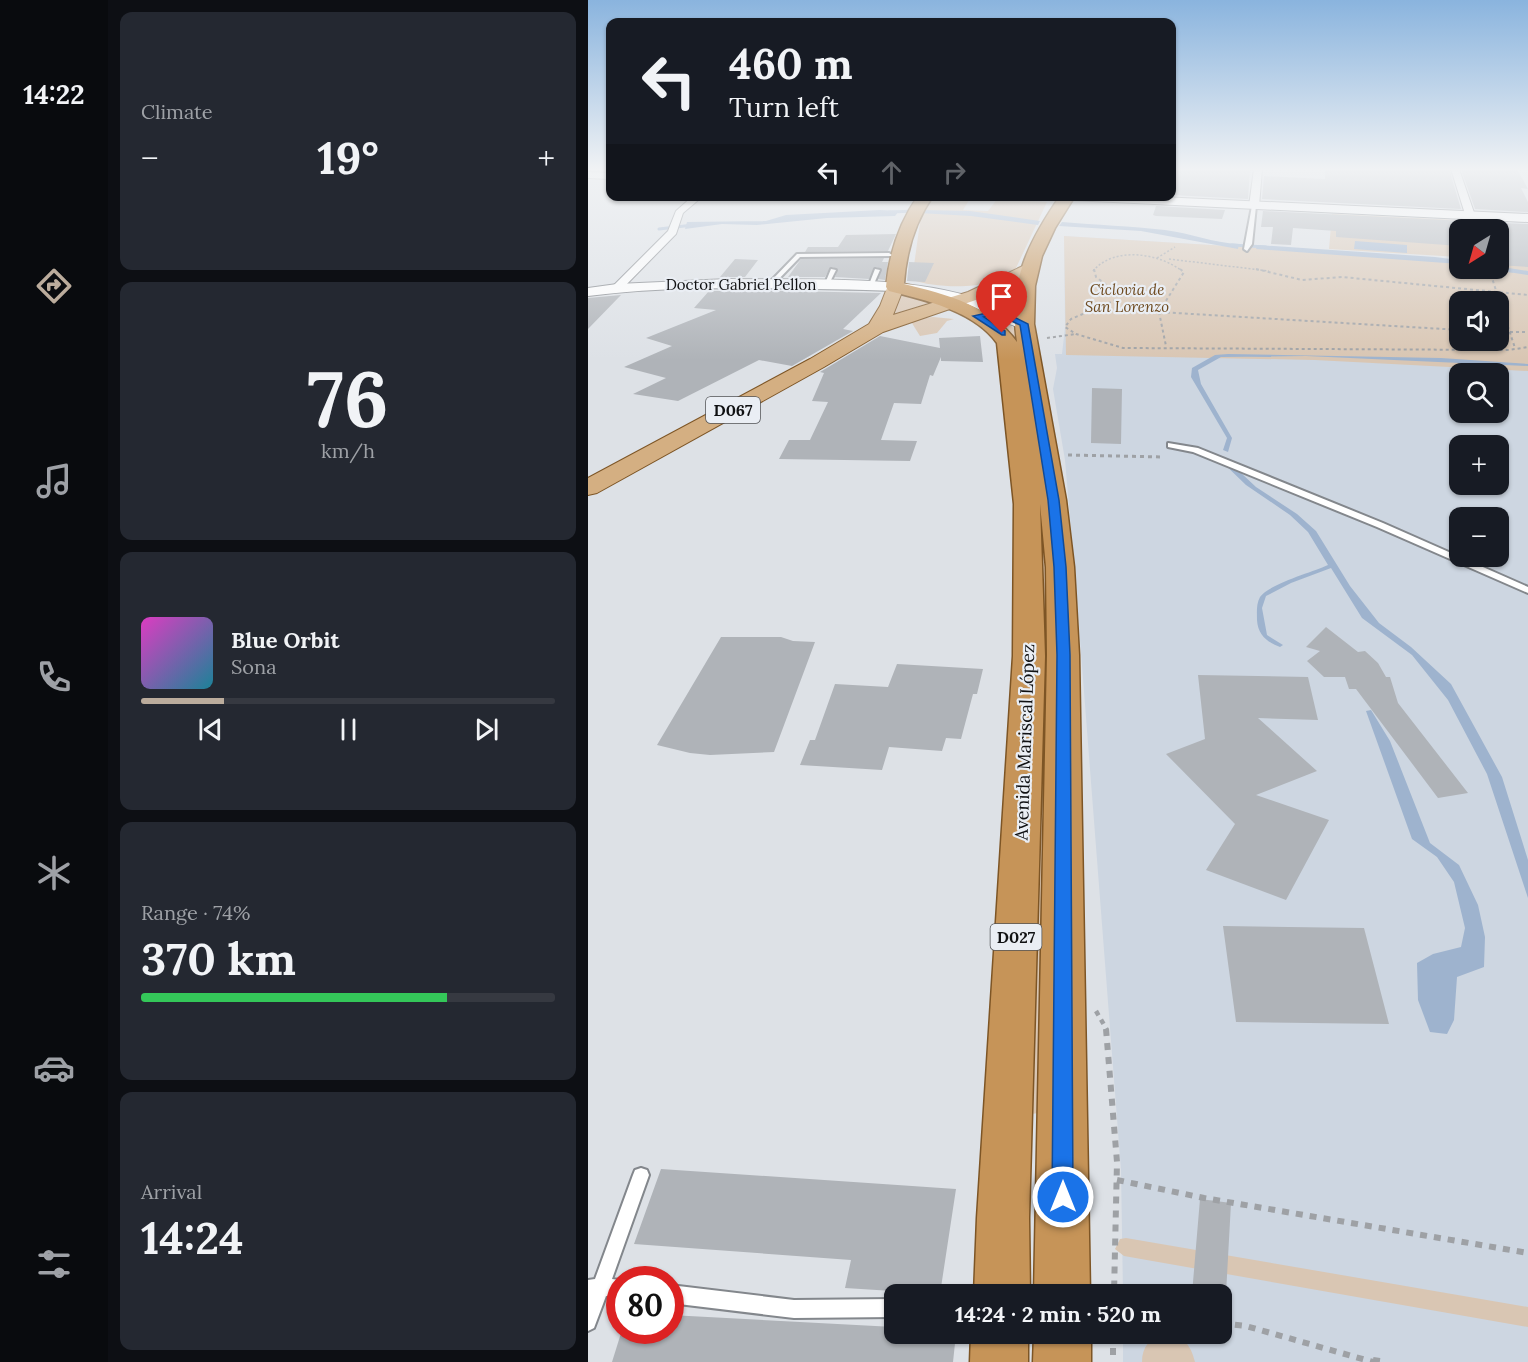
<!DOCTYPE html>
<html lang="en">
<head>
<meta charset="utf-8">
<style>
	:root { --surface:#171b24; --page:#242831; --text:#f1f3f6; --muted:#9ea1a6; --line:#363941; --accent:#bbac9c }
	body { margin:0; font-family:Lora,serif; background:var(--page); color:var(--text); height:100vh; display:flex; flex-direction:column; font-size:22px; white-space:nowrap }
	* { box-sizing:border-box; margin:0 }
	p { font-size:20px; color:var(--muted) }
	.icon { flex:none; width:33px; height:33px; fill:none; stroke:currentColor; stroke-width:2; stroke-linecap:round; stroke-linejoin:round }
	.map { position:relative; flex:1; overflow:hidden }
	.side { display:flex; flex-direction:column; gap:12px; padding:12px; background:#0d0f14; width:480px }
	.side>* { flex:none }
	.hud { position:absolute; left:18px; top:18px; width:570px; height:183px; border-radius:12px; box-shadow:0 2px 4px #0004; background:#171b24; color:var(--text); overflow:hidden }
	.needle { width:39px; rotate:217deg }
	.fabs { position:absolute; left:861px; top:219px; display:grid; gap:12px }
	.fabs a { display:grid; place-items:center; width:60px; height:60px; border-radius:12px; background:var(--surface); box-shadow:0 2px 4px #0004; font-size:30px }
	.speed { position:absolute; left:18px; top:1266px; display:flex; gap:12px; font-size:30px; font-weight:700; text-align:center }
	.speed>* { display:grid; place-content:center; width:78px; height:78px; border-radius:50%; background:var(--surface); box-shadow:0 2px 4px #0004; line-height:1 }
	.speed .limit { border:9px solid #d22; background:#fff; color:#111 }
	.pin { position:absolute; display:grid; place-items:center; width:51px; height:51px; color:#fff; margin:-62px -26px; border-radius:50% 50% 50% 0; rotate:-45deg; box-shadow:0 0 6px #0007 }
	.pin .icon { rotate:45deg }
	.me { position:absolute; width:66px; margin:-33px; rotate:0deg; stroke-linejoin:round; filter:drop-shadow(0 0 4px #0008) }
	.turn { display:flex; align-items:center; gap:21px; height:126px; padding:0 24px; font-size:27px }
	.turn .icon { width:78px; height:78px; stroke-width:2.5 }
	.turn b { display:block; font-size:42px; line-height:51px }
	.lanes { display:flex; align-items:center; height:57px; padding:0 24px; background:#0003; justify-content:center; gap:30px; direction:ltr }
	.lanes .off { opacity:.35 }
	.big { font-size:45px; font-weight:700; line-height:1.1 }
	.side .widget { flex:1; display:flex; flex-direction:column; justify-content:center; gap:9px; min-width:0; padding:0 21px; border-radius:12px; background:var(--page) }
	.side .dial { align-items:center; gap:0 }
	.dial b { font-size:78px; line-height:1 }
	.song { display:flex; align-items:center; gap:18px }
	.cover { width:72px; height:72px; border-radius:9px; background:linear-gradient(135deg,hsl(310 70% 55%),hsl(190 70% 35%)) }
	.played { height:6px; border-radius:3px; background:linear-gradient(90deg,var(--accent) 20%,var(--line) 20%) }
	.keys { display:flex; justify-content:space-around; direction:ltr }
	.heat { display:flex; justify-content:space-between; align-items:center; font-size:33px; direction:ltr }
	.charge { height:9px; border-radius:4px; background:linear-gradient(90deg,#34c759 74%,var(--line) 0) }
	.trip { position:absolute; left:296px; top:1284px; width:348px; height:60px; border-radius:12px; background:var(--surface); box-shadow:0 2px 4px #0004; font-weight:700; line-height:60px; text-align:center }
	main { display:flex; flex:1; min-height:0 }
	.tabs { display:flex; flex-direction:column; width:108px; justify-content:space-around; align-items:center; background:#090b0e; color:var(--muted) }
	.tabs .icon { width:42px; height:42px }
	.tabs .current { color:var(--accent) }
	.tabs b { font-size:27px; color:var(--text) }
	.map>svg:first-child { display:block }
	.built { fill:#cdd6e1; fill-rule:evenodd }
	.green { fill:#d9c6b3; fill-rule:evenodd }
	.water { fill:#9eb3ce }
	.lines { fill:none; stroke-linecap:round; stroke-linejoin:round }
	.stream-far1 { stroke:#9eb3ce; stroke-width:3 }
	.stream { stroke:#9eb3ce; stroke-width:4 }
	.building { fill:#afb3b8 }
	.service-casing { stroke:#83878c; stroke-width:4 }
	.minor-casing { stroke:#83878c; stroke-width:2 }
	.tertiary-casing { stroke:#83878c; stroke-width:2 }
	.primary-casing { stroke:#7d5525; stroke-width:2 }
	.trunk-casing { stroke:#7d5525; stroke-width:3 }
	.path-far4 { stroke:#9ea1a5; stroke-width:1.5; stroke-dasharray:2 2; stroke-linecap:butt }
	.path-far3 { stroke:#9ea1a5; stroke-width:2; stroke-dasharray:3 3; stroke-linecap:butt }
	.path-far2 { stroke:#9ea1a5; stroke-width:3; stroke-dasharray:4 4; stroke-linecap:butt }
	.path-far1 { stroke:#9ea1a5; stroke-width:4.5; stroke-dasharray:5 5; stroke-linecap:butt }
	.path { stroke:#9ea1a5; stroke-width:6; stroke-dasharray:7 7; stroke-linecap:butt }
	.service { fill:#fff; fill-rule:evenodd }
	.minor { fill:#fff; fill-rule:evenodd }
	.tertiary { fill:#fff; fill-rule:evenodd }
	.primary { fill:#d4af82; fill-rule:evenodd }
	.trunk { fill:#c69458; fill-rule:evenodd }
	.route { fill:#1a73e8; stroke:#114b97; stroke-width:1.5 }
	.labels { text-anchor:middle; stroke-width:4.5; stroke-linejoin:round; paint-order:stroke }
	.far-street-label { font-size:15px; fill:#101113; stroke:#eaeef4 }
	.far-park-label { font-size:15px; font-style:italic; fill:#6e4a1f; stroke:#eaeef4 }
	.shield { fill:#eaeef4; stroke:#515356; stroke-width:1.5 }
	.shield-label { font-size:16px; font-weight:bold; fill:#101113 }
	.street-label { font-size:18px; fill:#101113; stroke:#eaeef4 }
</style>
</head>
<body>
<main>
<nav class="tabs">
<b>14:22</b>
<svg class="icon current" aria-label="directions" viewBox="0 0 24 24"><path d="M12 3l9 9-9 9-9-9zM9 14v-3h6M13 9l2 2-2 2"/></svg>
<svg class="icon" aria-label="music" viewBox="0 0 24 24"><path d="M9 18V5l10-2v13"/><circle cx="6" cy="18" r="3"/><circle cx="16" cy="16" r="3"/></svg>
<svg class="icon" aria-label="phone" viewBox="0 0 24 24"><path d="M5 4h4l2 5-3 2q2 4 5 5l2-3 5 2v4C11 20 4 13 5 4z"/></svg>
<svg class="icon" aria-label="climate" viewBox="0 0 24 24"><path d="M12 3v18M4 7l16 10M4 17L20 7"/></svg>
<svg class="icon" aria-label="car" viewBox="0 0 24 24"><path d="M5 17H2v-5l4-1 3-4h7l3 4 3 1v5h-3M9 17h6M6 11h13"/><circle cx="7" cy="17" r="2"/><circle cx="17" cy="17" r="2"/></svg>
<svg class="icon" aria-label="filters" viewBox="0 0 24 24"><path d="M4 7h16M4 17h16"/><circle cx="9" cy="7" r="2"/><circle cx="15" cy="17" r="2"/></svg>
</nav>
<section class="side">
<div class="widget"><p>Climate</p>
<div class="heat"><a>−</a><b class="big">19°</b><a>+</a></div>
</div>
<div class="widget dial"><b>76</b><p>km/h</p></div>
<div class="widget">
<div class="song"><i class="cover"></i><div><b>Blue Orbit</b><p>Sona</p></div></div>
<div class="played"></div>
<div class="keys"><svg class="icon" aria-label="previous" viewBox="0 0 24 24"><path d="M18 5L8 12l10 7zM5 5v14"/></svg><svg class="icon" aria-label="pause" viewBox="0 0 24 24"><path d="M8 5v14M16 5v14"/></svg><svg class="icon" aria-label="next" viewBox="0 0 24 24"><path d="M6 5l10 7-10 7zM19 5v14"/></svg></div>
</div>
<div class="widget"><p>Range · 74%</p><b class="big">370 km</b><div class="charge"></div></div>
<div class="widget"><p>Arrival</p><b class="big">14:24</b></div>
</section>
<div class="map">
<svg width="940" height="1362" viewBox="0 0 940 1362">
	<rect width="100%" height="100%" fill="#dde1e6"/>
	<path class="built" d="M476,236L871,260L872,268H910L940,264V1362H535V1334H633V1294H535L533,1170L487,575L477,460L465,389L469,368L467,354H474L477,327ZM872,302H910V340H872ZM872,374H910V412H872ZM872,446H910V484H872ZM872,518H910V556H872Z"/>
	<path class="green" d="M346,197H383L375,210L400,211L410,198L459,202L428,268C409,291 351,289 324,280L333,215Z
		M744,214L867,220L871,238V257L741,249Z
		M476,236L871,260L872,268H910L911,263L940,264V371L727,360L478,355ZM872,302H910V340H872Z
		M418,288L426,289L425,308L422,312L387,298Z
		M314,295H323L341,303L303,315Z
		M405,315C433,327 431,337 436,365L461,574L451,1113L443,1114L430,365L424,335L400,316Z
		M345,317L366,319L359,321L349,333L332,336L322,320Z
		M538,1238L940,1307V1327L536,1256L527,1249L532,1239Z
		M577,1334C595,1335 603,1345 607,1362H554C554,1347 562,1337 577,1334Z"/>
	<path class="water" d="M292,210L311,211L307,216L239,218L169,225L134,224L97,229L99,222L178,221L198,215Z
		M333,210L382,211L452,221L450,225L383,216L331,213Z
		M474,222C508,225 543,226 577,230C602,233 625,243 651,244L650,249L553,231L471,226Z
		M767,241L819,245V253L766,249Z
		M670,245L847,257L871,260V264L668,249Z
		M640,354L853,358L940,364V366L718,356L633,357L610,370L613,384L644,438L640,452L635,450L639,438L603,377L604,368L627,355Z
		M630,458H637L668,487L709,514L728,531L762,586L791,623L823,647L863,684L914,777L940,860V898L899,774L860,700L824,655L774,618L743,568L703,583L678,596L674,608L679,635L695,645L692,647C679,642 670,635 669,620C669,613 668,604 672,597C681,584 725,572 740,565L720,532L702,515L658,485Z
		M783,710L802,741L842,843L871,865L890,905L897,937L896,967L869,977L866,1020L859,1034L842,1032L830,1000L829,963L845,954L873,947L877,928L866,882L849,857L824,839L778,711Z"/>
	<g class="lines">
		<path class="stream-far1" d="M301,212L329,211
			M71,229L105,225
			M644,245L678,247
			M905,268L924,271"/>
		<path class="stream" d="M914,269L940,273"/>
	</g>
	<path class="building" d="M584,169H662L660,199L584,195Z
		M737,169H861L873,209L674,199L676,176L737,179Z
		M873,169H929L940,189L933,188L940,202V212L887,209Z
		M568,206L637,210L634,219L568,216L565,215Z
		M675,211L877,221L879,230H872V246L748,237V231L705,228L703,245L683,244L685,227H673Z
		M892,222L940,224V267L910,265V230H894Z
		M308,234L300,251L217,252L220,247H250L258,235Z
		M296,258L294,262H300L297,280L290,279L294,269L287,267L281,279L247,277L250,269L243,267L237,277H200L213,259Z
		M147,259L170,260L157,277H132Z
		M321,262L346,263L337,282L319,281Z
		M121,291H199L293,293L255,329L265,331L204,366L171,360L90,401L45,394L78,378L36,367L84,346L58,338L128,310L106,308Z
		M33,295L0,329V298Z
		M292,336L352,348L351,338L392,336L395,362L353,361V357L345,376L342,375L333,404L306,403L293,440L329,441L322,461L191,459L201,440H222L240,402L224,401L236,373L232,372Z
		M504,388L534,389L533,444L503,443Z
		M738,627L770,652L777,651L790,663L798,677H802L810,703L880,793L850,798L768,689H761L757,677H736L719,661L732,651L718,647Z
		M133,637H193L205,641L227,642L186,752L122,755L102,753L69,745Z
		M309,664L395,669L389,694H385L373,739L358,738L354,751L301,747L294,770L212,765L222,740H227L247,684L300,687Z
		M610,675L720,677L730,720L670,718L729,771L668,795L741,820L698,900L618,870L647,824L578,754L617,739Z
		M635,926L776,928L801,1024L648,1022Z
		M73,1169L368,1189L352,1294L257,1288L263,1260L46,1244Z
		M612,1199L643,1203L638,1294H604Z
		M82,1315L306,1327V1334H368L365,1362H24L34,1330H82Z"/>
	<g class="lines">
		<g class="service-casing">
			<path id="service" d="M666,205L668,206L664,244L659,251L656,249L664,206Z
				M301,253L304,255L303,256L212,257L185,285L180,284L209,254Z
				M243,269L248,270L240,286H236Z
				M287,269L292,270L285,286L280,287Z
				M580,443L610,448L795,523L940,587V593L789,527L605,452L580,447Z
				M53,1168L59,1170L61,1175L24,1279L32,1280V1298L18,1296L6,1328L0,1331V1280L7,1279L45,1175L47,1170Z
				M82,1285L206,1300L306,1299V1317L206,1318L82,1303Z"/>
		</g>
		<g class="minor-casing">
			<path id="minor" d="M666,169H674L671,206L666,209L661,206Z
				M863,169H871L892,230H882Z
				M105,196H115L95,213L88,234L33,290H25V286L80,231L88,211Z"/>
		</g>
		<g class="tertiary-casing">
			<path id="tertiary" d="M0,172L22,173V179L0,178Z
				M459,196H551L940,214V222L464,199Z
				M140,279C228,281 340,272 420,311C428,314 438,317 444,324L436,329C410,322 387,304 360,298C317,289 272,290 228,289C152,288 75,286 0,296V288L29,284Z"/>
		</g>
		<g class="primary-casing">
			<path id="primary" d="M439,264L447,269L429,283L411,292L295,332L236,367L9,493L0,495V478L222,359L281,324L292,306L301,283H313L316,287L305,315L380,292Z"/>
		</g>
		<g class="trunk-casing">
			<path id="trunk" d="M330,196H345C327,222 318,253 316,284C358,294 403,306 429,342C420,283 439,244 472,196H487L467,228L454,256L447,286L446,324L478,500L486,567L491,655L502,1294H446L459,655L458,567L452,504L457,656L441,1218L442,1294H386L389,1218L425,656L426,504L409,343C386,311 337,300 301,291L298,287C301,255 311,223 330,196Z
				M383,1334H440V1362H382Z
				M446,1334H503V1362H445Z"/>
		</g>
		<path class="path-far4" d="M569,258L587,247
			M581,259L681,271
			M901,268L902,271
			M505,271C526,246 571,253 594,271"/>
		<path class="path-far3" d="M506,269L508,277L530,294L528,300L483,319L477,327L488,334L535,348L921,350L940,347
			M592,269L596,272L571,312L872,330
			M668,269L714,280L754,277L940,295
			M901,269L927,348
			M571,312L578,346
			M910,332H940
			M459,338L488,334"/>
		<path class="path-far2" d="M480,455L574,457"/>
		<path class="path-far1" d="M508,1011L519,1030"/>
		<path class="path" d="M518,1029L529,1162L526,1294
			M529,1180L616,1198L940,1253
			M633,1323L658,1326L785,1362
			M525,1334V1362
			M785,1360L798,1362"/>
		<use href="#service" class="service"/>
		<use href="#minor" class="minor"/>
		<use href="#tertiary" class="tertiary"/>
		<use href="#primary" class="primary"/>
		<use href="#trunk" class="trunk"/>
	</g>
	<linearGradient id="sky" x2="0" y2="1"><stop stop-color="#8ab4de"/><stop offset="0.47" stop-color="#f0f2f4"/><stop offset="1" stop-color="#f0f2f4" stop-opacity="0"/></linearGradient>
	<rect width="940" height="360" fill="url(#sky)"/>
	<path class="route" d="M412,310L440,324L471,500L478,567L482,655L485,1197L482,1204L475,1207L467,1204L464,1197L469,655L466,567L460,500L432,325L411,315L396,317L417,331V335H414L385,316Z"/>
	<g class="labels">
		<g class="far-street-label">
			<text x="153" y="290">Doctor Gabriel Pellon</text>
		</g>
		<g class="far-park-label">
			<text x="539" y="295">Ciclovia de<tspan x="539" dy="17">San Lorenzo</tspan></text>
		</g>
		<g class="shield">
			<rect x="118" y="397" width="54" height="26" rx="4.5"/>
			<rect x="402.5" y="924" width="51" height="26" rx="4.5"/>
		</g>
		<g class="shield-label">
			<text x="145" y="416">D067</text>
			<text x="428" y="943">D027</text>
		</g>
		<g class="street-label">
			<text transform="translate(437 742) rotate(-88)" y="6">Avenida Mariscal López</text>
		</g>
	</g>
</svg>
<div class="fabs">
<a><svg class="needle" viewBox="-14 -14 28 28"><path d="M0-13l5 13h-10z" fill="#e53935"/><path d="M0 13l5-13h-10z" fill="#9ea1a6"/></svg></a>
<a><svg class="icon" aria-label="sound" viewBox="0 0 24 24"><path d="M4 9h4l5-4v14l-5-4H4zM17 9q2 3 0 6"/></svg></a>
<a><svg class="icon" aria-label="search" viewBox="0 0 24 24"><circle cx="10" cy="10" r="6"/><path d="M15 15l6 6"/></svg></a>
<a>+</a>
<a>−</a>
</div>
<div class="speed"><div class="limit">80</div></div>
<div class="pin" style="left:414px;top:333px;background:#d93025"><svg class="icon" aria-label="arrive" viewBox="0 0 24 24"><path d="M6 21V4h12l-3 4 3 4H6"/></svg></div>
<svg class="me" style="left:475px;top:1197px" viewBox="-20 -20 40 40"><circle r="17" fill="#1a73e8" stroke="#fff" stroke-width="3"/><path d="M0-11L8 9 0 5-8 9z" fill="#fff"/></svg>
<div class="trip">14:24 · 2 min · 520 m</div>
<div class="hud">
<div class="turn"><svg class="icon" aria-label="left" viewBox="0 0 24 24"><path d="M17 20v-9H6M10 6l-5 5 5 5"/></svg><div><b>460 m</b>Turn left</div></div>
<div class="lanes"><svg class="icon" aria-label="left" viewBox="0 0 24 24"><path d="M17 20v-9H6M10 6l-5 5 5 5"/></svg><svg class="icon off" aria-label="ahead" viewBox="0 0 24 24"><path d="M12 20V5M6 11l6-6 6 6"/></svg><svg class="icon off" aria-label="right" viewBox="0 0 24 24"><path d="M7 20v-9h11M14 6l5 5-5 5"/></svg></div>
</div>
</div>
</main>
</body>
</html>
